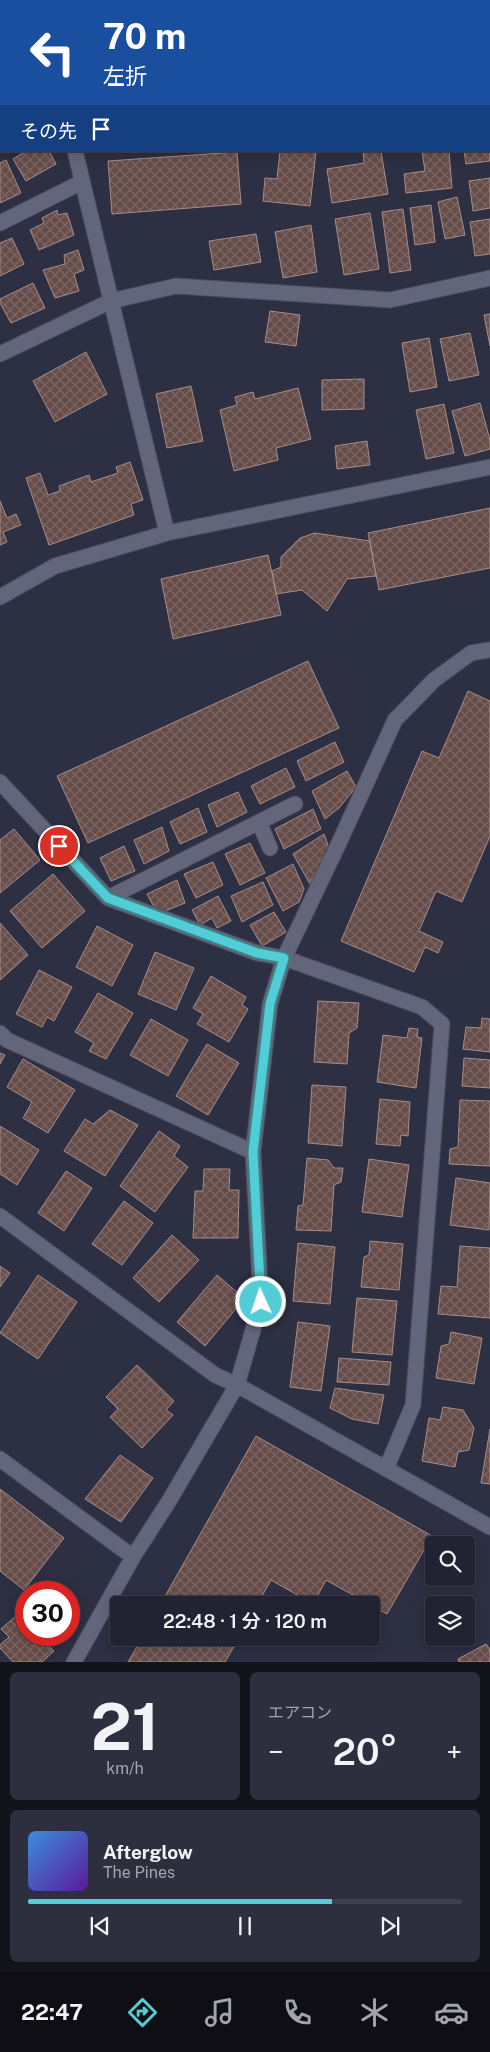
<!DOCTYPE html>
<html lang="ja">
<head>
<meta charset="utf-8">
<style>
	:root { --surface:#222332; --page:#2e2f3e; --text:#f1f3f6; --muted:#a2a4ac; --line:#3f404d; --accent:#52ccd5 }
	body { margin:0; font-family:"Public Sans","Noto Sans JP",sans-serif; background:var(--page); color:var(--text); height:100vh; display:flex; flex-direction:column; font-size:19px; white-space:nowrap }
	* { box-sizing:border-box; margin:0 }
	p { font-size:16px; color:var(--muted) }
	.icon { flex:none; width:28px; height:28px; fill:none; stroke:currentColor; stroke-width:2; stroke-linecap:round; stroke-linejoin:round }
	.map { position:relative; height:1662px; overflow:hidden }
	.details { display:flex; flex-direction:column; gap:10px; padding:10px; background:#13131c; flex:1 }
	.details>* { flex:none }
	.hud { position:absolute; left:0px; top:0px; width:490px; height:152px; box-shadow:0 2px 12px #0003,0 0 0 1px var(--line); background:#1a4fa0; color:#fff; overflow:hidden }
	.tools { position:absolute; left:425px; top:1536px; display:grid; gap:10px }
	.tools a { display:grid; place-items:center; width:50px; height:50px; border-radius:5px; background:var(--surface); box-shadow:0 2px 12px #0003,0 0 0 1px var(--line); font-size:25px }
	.speed { position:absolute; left:15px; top:1581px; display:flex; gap:10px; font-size:25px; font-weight:700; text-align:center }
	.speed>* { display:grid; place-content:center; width:65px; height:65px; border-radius:50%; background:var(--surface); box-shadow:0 2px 12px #0003,0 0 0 1px var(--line); line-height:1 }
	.speed .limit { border:8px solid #d22; background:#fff; color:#111 }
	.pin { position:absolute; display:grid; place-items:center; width:42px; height:42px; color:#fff; margin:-21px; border:2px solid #fff; border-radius:50%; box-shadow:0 1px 5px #0007 }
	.me { position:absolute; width:55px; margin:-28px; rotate:357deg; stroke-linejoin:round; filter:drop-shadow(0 0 4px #0008) }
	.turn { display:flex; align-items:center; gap:18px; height:105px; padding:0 20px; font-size:22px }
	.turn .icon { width:65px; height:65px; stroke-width:2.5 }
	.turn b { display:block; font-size:35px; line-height:42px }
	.then { display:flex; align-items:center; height:48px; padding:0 20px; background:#0003; gap:10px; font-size:19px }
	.big { font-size:38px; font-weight:600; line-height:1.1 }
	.details .card { flex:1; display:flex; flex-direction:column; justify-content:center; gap:8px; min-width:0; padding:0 18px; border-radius:8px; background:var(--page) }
	.details .dial { align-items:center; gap:0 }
	.dial b { font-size:65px; line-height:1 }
	.song { display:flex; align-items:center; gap:15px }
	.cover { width:60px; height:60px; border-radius:8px; background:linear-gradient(135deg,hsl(210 70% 55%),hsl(270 70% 35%)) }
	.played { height:5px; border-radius:2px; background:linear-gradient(90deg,var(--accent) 70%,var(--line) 70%) }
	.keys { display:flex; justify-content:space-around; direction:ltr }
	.heat { display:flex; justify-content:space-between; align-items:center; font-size:28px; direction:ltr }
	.details .tiles { flex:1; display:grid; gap:10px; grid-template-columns:1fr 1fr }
	.card:last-child { grid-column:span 2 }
	.trip { position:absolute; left:110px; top:1596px; width:270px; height:50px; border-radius:5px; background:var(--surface); box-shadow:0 2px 12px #0003,0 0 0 1px var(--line); font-weight:600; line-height:50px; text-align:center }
	.tabs { display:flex; height:80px; justify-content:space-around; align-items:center; background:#0e0e14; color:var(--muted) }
	.tabs .icon { width:35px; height:35px }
	.tabs .current { color:var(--accent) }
	.tabs b { font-size:22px; color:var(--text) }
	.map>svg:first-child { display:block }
	.building { fill:url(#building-cross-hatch); stroke:#a88c87 }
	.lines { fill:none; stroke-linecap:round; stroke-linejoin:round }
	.minor-casing { stroke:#4a4b5b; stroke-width:17 }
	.minor { stroke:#63657b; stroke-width:15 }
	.route-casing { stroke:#35858a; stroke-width:12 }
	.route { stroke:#52ccd5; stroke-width:9 }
</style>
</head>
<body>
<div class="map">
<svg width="490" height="1662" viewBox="0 0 490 1662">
	<defs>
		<pattern id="building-cross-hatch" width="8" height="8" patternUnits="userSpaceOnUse" patternTransform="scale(1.25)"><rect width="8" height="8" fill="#664d49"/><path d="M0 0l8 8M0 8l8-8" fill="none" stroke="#7b6663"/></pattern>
	</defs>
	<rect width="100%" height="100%" fill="#2d2f42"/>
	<path class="building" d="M70,0H118L114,1Z
		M179,0H215V1H175Z
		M226,0H262V1H226Z
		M427,0H490V5L489,1Z
		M489,23H490V81H489Z
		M1,105V140L0,141V106Z
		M489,129L490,161L466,164L464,151H489Z
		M26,151H49L56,164L26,181L13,159Z
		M280,151L316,152L310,206L263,201L265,178L277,179Z
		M363,151H381L388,194L332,203L327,169L364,163Z
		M422,151H449L452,188L406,193L404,174L425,171Z
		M237,152L241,204L112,214L108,161Z
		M6,160L21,193L0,203V163Z
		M490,178V208L473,211L469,181Z
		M457,197L465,235L445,239L438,202Z
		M431,205L435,242L415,245L410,208Z
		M403,209L411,270L390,273L382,212Z
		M57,210L58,215L67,213L74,235L39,250L30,230L44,223L42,218Z
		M370,213L379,269L344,275L335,219Z
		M490,219V254L475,256L470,222Z
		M311,225L317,272L283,278L275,232Z
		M256,234L261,262L214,270L209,241Z
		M12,238L24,264L0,276V243Z
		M78,250L84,270L74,274L79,291L55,298L43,270L65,264L64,255Z
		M33,283L45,308L11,323L0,303V299Z
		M270,311L300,315L296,346L265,342Z
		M490,314V346L484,315Z
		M470,333L479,375L449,381L440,339Z
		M429,338L437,387L410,392L402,343Z
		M86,352L107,394L55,422L33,381Z
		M364,379V409L322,410V380Z
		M191,386L203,441L167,448L156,394Z
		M298,388L311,439L276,448L278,460L234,471L220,410L237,405L235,397L253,392L255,399Z
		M480,403L490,440V449L465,456L452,411Z
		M444,404L454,453L426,459L416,410Z
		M367,441L370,465L337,469L335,446Z
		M130,462L143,500L131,504L134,515L49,545L26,478L40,473L48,495L60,491L59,486L89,475L91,482L118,473L116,467Z
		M0,501L7,518L16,514L21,525L3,532L7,542L0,545Z
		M490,508V568L379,590L368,533Z
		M315,533L370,541L376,576L347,579L327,611L302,590L276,594L272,571L281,567V557L300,538Z
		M268,555L281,615L173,639L161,579Z
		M308,661L339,728L88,843L57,776Z
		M468,691L490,701V836L462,902L436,891L419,931L443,942L438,953L425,947L414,972L341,941L422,751L439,758Z
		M335,742L344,762L306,781L297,761Z
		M286,768L295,787L260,804L251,786Z
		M347,771L356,787L339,808L325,819L312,791Z
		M238,792L247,812L217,827L208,805Z
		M198,808L207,832L180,844L170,822Z
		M313,809L321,829L284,849L275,829Z
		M162,827L169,851L144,864L134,840Z
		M14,829L40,860L0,893V840Z
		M324,834L329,848L310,884L293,854Z
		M250,843L265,873L240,885L225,854Z
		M124,846L135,871L111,881L100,858Z
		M213,862L223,885L196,898L184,874Z
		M293,864L304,889L299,902L283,911L266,878Z
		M53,874L85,911L42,948L10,911Z
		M177,880L185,903L165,911L154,907L147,894Z
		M263,882L273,905L242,922L231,896Z
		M218,896L231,921L217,928L212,918L200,925L192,910Z
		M274,912L286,932L262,946L250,925Z
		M0,923L28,955L0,980Z
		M97,926L133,945L112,986L76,967Z
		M155,952L194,968L176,1010L138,994Z
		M39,970L72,987L54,1021L47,1017L42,1027L16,1014Z
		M211,976L246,997L242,1005L248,1009L229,1042L197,1024L203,1014L193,1008Z
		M98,993L133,1013L106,1059L89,1051L94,1043L75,1032Z
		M318,1001L359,1003L357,1028L349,1033L347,1064L314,1062Z
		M482,1018L490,1019V1052L463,1049L466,1027L481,1028Z
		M151,1019L188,1040L168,1076L130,1055Z
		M409,1028L418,1029L417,1037L422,1038L416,1088L377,1082L383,1035L407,1038Z
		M207,1044L239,1063L208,1115L176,1096Z
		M0,1053L5,1055L0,1064Z
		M464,1058L490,1060V1088L462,1086Z
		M23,1059L75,1090L48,1133L23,1118L32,1102L7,1087Z
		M312,1085L346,1087L342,1146L308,1143Z
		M380,1099L410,1102L408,1136L401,1135L400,1146L376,1144Z
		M460,1100L490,1101V1166L449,1164L450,1149L458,1147Z
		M110,1110L138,1125L105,1176L64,1151L85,1119L93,1124Z
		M0,1126L39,1150L17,1185L0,1174Z
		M159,1131L180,1146L174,1156L188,1167L155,1212L120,1186Z
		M307,1158L328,1160L334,1168H343L341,1182L334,1185L331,1231L296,1230L298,1206L303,1205Z
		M369,1159L409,1165L402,1217L362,1212Z
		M204,1169H230L229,1190H239L238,1238H193L195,1191H203Z
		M66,1171L92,1188L64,1231L38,1213Z
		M456,1178L490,1183L489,1230L450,1225Z
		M124,1201L153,1223L122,1265L92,1244Z
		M172,1235L199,1260L159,1302L133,1278Z
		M370,1241L403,1244L399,1290L361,1287L364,1257L369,1255Z
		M298,1243L335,1247L330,1304L293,1301Z
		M460,1246L490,1248V1318L438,1314L441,1286L457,1287Z
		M0,1266L10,1273L0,1287Z
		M38,1275L77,1302L38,1359L0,1333Z
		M217,1275L238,1293L233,1300L239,1305L205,1346L177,1322Z
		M357,1298L397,1301L392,1355L352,1352Z
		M298,1322L330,1326L321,1391L290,1387Z
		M451,1332L482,1338L474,1384L436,1378L441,1346L449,1344Z
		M339,1358L391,1362L389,1385L337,1382Z
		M137,1365L174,1401L166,1410L173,1415L142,1448L110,1417L118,1409L106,1397Z
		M335,1388L384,1395L378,1424L352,1419L330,1408Z
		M443,1407L463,1410L474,1428L469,1450L458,1452L455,1467L422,1461L429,1418L440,1420Z
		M490,1429V1484L481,1483Z
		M256,1436L432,1536L387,1614L326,1580L313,1604L271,1580L257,1605H160Z
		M120,1455L153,1478L121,1522L85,1499Z
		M0,1489L64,1538L24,1590L0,1571Z
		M24,1609L26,1612V1635H44L41,1638L54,1651L42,1662H13L0,1648V1645L9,1637L1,1629Z
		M142,1638H239L225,1662H128Z
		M486,1644L490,1650V1662H459L458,1659Z"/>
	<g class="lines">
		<g class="minor-casing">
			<path id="minor" d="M8,0L9,1
				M489,111H490
				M75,151L167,533
				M0,223L82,182
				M0,354L111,301L176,286L390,300L490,278
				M0,597L55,566L167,533L490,467
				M0,782L108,898L257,953L284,958L422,1007L442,1024L413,1405L386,1469
				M259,822L270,848
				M108,898L295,804
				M0,1033L7,1040L253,1152
				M0,1216L215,1375L237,1385L490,1527
				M0,1459L133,1557
				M74,1662L133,1557L169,1501L237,1385L261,1302L253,1152L270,1004L284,958L339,843L395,720L434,680L471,653L490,650"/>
		</g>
		<use href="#minor" class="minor"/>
	</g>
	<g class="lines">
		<g class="route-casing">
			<path id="route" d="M59,846L108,898L257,953L284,958L270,1004L253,1152L261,1302"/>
		</g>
		<use href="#route" class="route"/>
	</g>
</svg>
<div class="tools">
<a><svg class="icon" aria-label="search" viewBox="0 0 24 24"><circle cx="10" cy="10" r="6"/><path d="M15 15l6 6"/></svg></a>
<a><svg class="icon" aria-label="layers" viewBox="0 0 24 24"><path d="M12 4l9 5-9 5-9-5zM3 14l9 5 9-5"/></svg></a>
</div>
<div class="speed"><div class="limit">30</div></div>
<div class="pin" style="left:59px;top:846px;background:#d93025"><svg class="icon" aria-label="arrive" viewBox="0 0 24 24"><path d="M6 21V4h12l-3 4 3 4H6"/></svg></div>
<svg class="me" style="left:261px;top:1302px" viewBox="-20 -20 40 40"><circle r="17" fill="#52ccd5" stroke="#fff" stroke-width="3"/><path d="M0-11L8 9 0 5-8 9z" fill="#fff"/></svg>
<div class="trip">22:48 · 1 分 · 120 m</div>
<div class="hud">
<div class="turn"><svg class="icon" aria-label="left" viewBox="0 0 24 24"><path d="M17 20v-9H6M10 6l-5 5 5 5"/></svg><div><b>70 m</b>左折</div></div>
<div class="then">その先<svg class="icon" aria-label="arrive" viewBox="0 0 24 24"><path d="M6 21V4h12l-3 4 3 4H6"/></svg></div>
</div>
</div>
<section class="details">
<div class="tiles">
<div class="card dial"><b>21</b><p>km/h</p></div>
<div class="card"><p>エアコン</p>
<div class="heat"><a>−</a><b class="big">20°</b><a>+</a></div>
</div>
<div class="card">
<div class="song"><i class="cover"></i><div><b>Afterglow</b><p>The Pines</p></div></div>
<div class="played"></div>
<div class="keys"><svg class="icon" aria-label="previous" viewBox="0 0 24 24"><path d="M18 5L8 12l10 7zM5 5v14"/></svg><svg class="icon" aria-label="pause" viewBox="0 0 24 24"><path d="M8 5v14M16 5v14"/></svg><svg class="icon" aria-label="next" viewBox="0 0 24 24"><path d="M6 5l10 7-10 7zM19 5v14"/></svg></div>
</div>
</div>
</section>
<nav class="tabs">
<b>22:47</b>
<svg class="icon current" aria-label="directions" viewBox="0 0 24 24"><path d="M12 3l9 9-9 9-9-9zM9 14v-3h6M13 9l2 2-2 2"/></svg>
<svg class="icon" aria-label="music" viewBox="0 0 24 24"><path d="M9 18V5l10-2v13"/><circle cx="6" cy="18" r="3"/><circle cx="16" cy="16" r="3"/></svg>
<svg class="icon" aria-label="phone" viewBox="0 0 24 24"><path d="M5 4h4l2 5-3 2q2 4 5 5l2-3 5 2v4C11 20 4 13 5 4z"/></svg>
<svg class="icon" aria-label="climate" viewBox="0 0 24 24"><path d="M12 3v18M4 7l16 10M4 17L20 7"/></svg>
<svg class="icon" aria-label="car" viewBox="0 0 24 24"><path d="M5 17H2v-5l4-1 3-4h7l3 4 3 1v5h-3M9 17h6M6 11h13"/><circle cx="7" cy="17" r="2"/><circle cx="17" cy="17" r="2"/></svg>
</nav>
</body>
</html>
